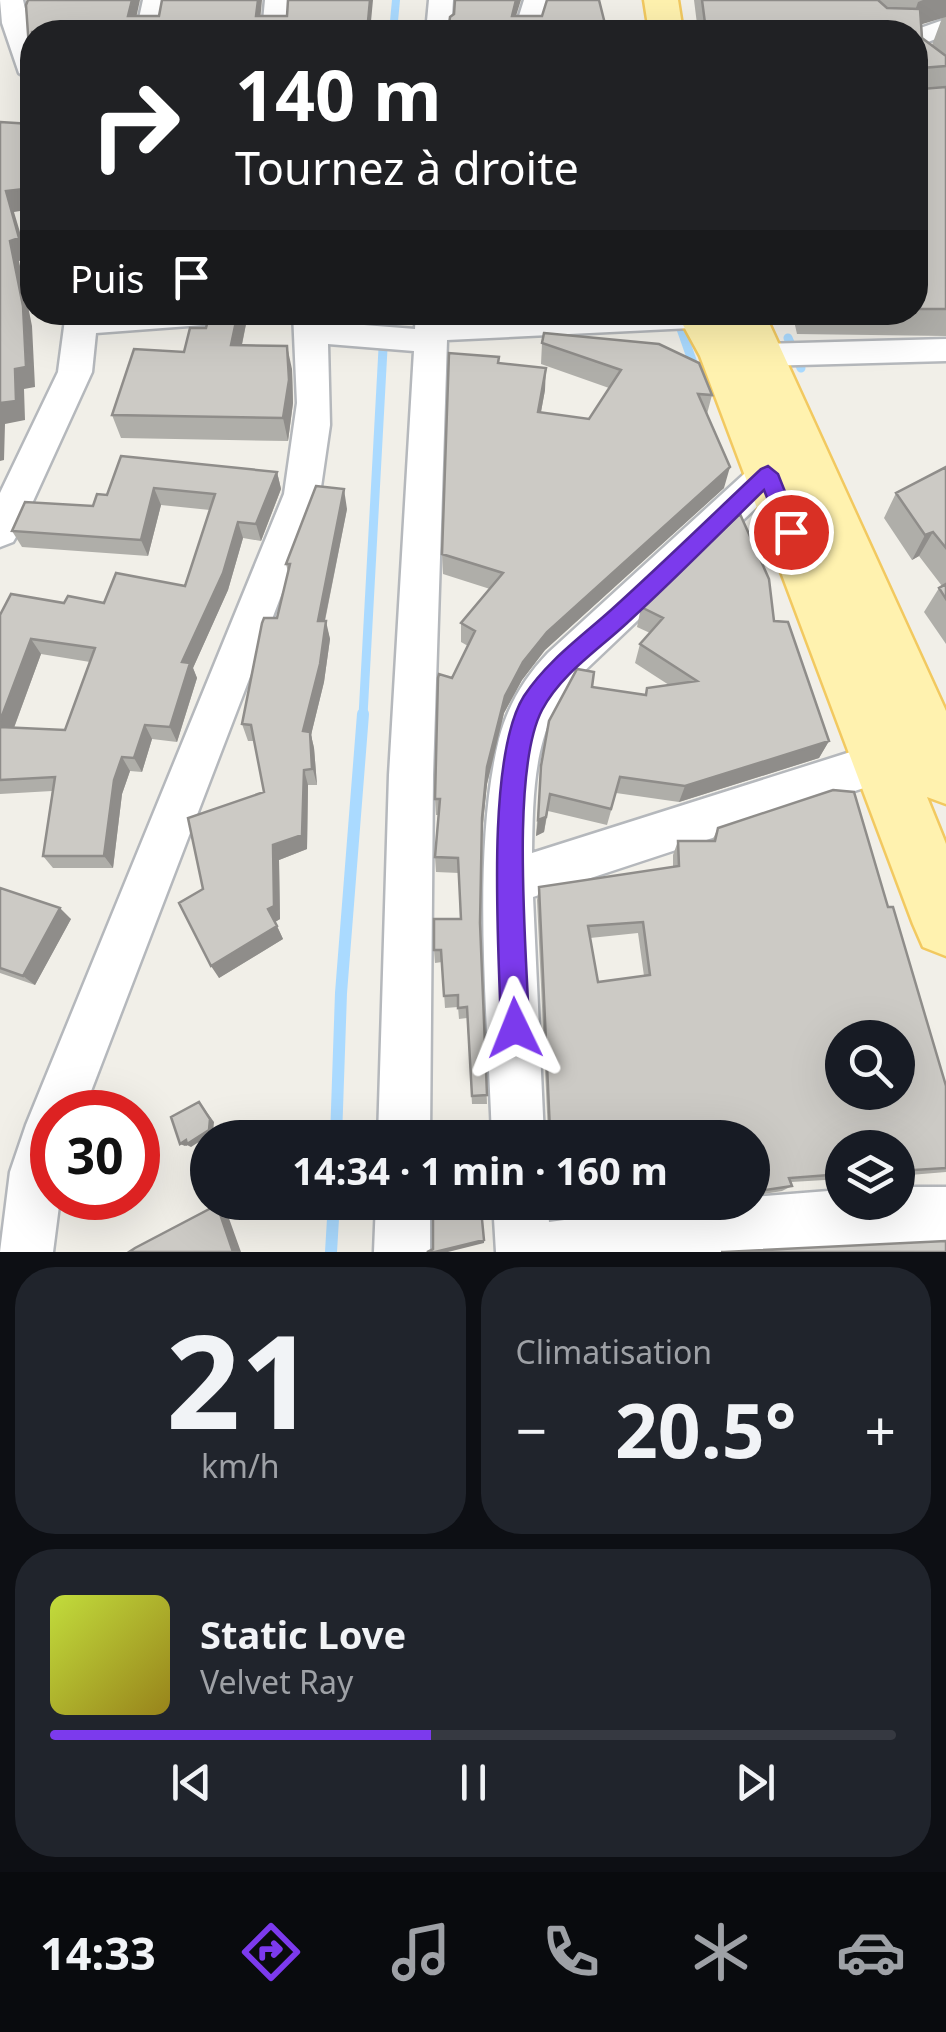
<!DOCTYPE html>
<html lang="fr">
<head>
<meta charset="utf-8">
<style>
	:root { --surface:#171b24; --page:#20242c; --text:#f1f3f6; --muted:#9ea1a6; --line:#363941; --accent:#7c3aed }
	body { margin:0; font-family:"Noto Sans",sans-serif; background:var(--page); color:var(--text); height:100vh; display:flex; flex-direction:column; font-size:38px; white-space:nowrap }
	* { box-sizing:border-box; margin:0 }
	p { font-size:32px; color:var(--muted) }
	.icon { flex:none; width:55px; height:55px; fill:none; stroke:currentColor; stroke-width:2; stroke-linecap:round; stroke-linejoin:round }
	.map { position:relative; height:1252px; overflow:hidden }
	.panel { display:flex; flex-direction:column; gap:15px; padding:15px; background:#0d0f14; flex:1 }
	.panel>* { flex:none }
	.guide { position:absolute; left:20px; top:20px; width:908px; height:305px; border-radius:40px; box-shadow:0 10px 40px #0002; background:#202124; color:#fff; overflow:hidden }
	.buttons { position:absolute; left:825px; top:1020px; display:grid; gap:20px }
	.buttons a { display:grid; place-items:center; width:90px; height:90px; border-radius:50%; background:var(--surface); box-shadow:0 10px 40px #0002; font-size:50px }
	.speed { position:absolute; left:30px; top:1090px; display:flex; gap:20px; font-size:50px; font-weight:700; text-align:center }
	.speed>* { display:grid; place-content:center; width:130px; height:130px; border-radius:50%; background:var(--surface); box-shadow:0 10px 40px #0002; line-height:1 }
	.speed .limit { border:15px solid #d22; background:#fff; color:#111 }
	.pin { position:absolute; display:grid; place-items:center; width:85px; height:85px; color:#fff; margin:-42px; border:5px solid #fff; border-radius:50%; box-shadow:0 2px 10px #0007 }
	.me { position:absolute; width:110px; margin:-55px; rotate:358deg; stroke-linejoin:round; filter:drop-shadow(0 0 8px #0008) }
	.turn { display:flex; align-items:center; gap:35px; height:210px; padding:0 50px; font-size:45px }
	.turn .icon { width:130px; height:130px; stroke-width:2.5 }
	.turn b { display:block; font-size:70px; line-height:85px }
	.then { display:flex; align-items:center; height:95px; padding:0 50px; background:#0003; gap:20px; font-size:38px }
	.big { font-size:75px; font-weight:700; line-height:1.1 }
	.panel .tile { flex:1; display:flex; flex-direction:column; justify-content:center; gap:15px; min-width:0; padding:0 35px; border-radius:40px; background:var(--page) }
	.panel .dial { align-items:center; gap:0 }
	.dial b { font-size:130px; line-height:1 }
	.song { display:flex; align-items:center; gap:30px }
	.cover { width:120px; height:120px; border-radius:15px; background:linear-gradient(135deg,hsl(70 70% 55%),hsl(50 70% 35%)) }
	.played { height:10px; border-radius:5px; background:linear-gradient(90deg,var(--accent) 45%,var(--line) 45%) }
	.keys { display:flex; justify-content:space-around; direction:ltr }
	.heat { display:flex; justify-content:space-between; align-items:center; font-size:55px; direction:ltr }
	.panel .tiles { flex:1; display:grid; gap:15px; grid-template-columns:1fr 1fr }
	.tile:last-child { grid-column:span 2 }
	.trip { position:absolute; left:190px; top:1120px; width:580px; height:100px; border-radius:50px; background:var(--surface); box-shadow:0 10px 40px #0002; font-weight:700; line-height:100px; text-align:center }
	.tabs { display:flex; height:160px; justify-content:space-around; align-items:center; background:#090b0e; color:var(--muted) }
	.tabs .icon { width:70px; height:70px }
	.tabs .selected { color:var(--accent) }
	.tabs b { font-size:45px; color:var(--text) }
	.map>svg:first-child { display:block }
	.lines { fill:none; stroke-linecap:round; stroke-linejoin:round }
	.stream-far2 { stroke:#aadaff; stroke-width:8 }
	.stream-far1 { stroke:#aadaff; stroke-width:9 }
	.stream { stroke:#aadaff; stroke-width:12 }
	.street-casing { stroke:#b5b8bc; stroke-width:5 }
	.primary-casing { stroke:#f2c960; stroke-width:5 }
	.street { fill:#fff; fill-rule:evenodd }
	.primary { fill:#fff2af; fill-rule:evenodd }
	.wall { fill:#afaea9; fill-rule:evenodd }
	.shaded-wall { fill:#8f8d8a }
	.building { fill:#cccac5; stroke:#8f8d8a; stroke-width:2.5; fill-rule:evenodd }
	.route { fill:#7c3aed; stroke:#51269a; stroke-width:2.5 }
</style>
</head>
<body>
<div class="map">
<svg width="946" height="1252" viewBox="0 0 946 1252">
	<rect width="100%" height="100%" fill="#f1efe8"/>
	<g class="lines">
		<path class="stream-far2" d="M612,26V32
			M393,32L396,0"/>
		<path class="stream-far1" d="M680,326L693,363
			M788,338L801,368
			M363,716L385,312"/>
		<path class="stream" d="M336,1138L341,993L363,714
			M331,1252L334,1202"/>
		<g class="street-casing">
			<path id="street" d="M0,0H23L32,39V81L19,73L2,23Z
				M143,0H167L161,32H136Z
				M265,0H289L287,32H262Z
				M429,0H453L451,32H426Z
				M524,0H548L539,32H514Z
				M946,19V35L915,47V32H909Z
				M66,312H245L240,320L229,323L96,333L92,372L19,532L13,542L0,547V493L58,372Z
				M293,312H325L326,322L415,329L416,312H448V318L565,312L748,315L743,323L732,326L447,340L433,775L430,1138H378L389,775L414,351L328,344L330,425L320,494L83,1112H52V1198H60L53,1252H0L10,1172L26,1125L284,494L297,403Z
				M946,339V361L730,367L718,364L713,356L718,348L730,345Z
				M768,460L781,464L786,474L781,484L577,678C533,725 533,791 532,853L882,742L897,748L904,762L897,776L882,782L533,897L544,1138H492C488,1016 471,855 499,739C508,705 525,677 548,653L755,464Z
				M898,1187H946V1241L752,1252H496L493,1202H547L549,1222L701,1202H752V1197L841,1190L842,1202H898Z
				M376,1202H430V1252H374Z"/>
		</g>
		<g class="primary-casing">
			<path id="primary" d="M644,0H678L683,32H649Z
				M676,312H764L946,711V804L927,797L946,844V956L923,947L913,924L700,356Z"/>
		</g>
		<use href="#street" class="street"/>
		<use href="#primary" class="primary"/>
	</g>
	<path class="wall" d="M694,0H946V336L797,334L792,312H915V32H698ZM944,17L942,18L932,45L944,56L922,38L921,24Z
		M330,312H346V320L334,319Z
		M248,314L242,345L292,369L293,403L288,441L121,438L112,415L184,352L206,328Z
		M542,343L712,395L707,414L724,488L545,650L522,680L504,713L487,784L482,833L480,924L487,1104H472L467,1018L459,1019L458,1007L445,1008L442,962L435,963L434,950L460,919L459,873L436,872L435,857L439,815H436L435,799L452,678L468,646L461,642V623L490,589L443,574L442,554L499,363L545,390L541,412L589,419L609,388L541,364Z
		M121,456L277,472L281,489L261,541L243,538L228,590L193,668L197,678L177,742L152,739L142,772L130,771L122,794L113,868H53L43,856L52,791L0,794V615L64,603H104L185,586L210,510L161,505L148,556L22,547L12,531L93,506L107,495ZM41,654L90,662L65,730L14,728Z
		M946,467V644L924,612L939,588L942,586L919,556L912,560L884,518L896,493Z
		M347,509L325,621L330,639L324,682L311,735L314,748L317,785H308L307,849L279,860L280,919L275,922L283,939L219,978L203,889L264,792L254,741H248L242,724L277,618L288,572L286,564Z
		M641,607L774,621L829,741L819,758L679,802L616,793L607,825L548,811L544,832L536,836L541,766L592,687L645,695L647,688L669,685L635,663L640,644L650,633L637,627Z
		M718,828L888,907L946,1086V1172L898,1176V1148H842V1179L791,1182L792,1186L782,1191L752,1196V1138H542L548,1133L537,900L539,887L673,867V855L678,841H712ZM638,933L644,976L598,982L590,938Z
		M0,888L71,919L35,985L0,973Z
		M549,1202H650L627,1208L552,1218Z"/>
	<path class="shaded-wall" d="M132,0H140L133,32L128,16Z
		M258,0H262L259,32L256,16Z
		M370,0H373L370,32H367Z
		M516,0H521L511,32L512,16Z
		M923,0H946V17L909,28L918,2Z
		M31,124L32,128V209L14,212L28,259L19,261L32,326L35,387L24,389L25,420L5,424L4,460L0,461V403L10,241L6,191Z
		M238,312H248V314L237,368L231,345Z
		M287,346L292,369L293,403L288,441L283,418Z
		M546,368L545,390L537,433L538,412Z
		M730,467L724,488L545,650L522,680L504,713L487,784L482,833L487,767L505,696L523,662L547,632Z
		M277,472L281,489L261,541L256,524Z
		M154,488L161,505L148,556L141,540Z
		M344,489L347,509L321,639L318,621Z
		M238,522L243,538L228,590L193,668L197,678L177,742L170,727L182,662Z
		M933,532L919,556L912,560L925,535Z
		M326,621L330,639L324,682L311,735L314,748L317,785L303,731Z
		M31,639L41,654L9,741L0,730V721Z
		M145,725L152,739L142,772L134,758Z
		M829,741L819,758L679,802L685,786Z
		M122,757L130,771L122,794L113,868L104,856L114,780Z
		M304,770L308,785L307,849L279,860L280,919L275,922L268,909L273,845Z
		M550,794L544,832L536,836L538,820Z
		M60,908L71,919L35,985L23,976Z
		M277,926L283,939L219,978L211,966Z
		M199,1102L214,1122L213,1133L191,1147L187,1145L185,1146L180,1144Z
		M635,1202H650L627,1208Z
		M217,1205L226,1210L241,1252H233Z
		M484,1240V1243L448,1252H435Z"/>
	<path class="building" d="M28,0H132L128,16H159L162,0H258L256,16H287L288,0H370L367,32H32V50L29,48L26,5Z
		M455,0H516L512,16H542L547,0H599L607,32H448L450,17L454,14Z
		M702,0H878L887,8L920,9L922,38L946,56V66L922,68V89L946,87V309H915V32H708L705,23Z
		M0,122L31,124L24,189L6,191L19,238L10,241L23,306L26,367L15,369L16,401L0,403Z
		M210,312H238L231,345L287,346L289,380L283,418L112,415L134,349L184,352L190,328H206Z
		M544,333L659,344L699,363L712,395L698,394L730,467L547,632L523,662L505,696L487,767L482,818L480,923L487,1095L472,1096L467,1007L458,1008V995L444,996L441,950H434V919H461L458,858L435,857L440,799H435L438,678L439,674L452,678L475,631L461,623L503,573L442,554L449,353L499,357L498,363L546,368L538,412L589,419L621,370L542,343Z
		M121,456L277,472L256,524L238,522L223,573L182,662L190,663L170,727L145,725L134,758L122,757L114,780L104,856H43L55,777L0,780V727L65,730L95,648L31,639L0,721V615L11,594L64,603L68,596L104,603L116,573L185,586L215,494L154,488L141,540L12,531L25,502L93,506L97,494L107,495Z
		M946,467V548L933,532L925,535L896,493Z
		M316,486L344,489L318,621H326L320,664L303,731L310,732L312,769L304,770L302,835L273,845L274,906L268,909L277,926L211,966L179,903L203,889L188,818L264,792L251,725L242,724L262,623L264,618H277L290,564H286Z
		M740,514L769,579L774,621L788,622L829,741L685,786L620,777L611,809L550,794L546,817L538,820L541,766L549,721L577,669L594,672L592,687L646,695L647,688L697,681L640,644L663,618L641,607Z
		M946,584V599L939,588Z
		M833,790L854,792L888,907H893L946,1086V1168L898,1171V1148H842V1174L789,1178L792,1186L752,1192V1138H543V1135L550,1131L539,887L679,866L678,841H715L718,828ZM643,922L650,975L598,982L588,926ZM842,1038H898V1092H842Z
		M0,888L60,908L23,976L0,968Z
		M199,1102L210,1119L209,1130L187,1144L186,1140L180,1144L171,1117Z
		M433,1202H491L490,1210L481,1209L484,1240L435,1252H427L433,1249Z
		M552,1202H635L555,1213Z
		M217,1205L233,1252H129L135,1248Z
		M946,1241V1252H721H724Z"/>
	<path class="route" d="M768,466L778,474L801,532L798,538H783L764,490C718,535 674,580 627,623C598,650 561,674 542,710C510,772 527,953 529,1028L525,1038L515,1042L505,1038L501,1028C499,950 485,758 524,696C547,661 581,637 611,610C662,564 711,516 761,469Z"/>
</svg>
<div class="buttons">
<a><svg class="icon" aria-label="search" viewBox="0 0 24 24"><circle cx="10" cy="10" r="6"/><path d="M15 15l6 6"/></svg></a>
<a><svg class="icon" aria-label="layers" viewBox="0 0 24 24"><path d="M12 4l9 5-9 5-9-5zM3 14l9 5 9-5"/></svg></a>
</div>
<div class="speed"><div class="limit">30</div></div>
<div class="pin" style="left:791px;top:532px;background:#d93025"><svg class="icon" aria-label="arrive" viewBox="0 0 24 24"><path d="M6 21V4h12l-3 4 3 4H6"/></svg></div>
<svg class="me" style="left:515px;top:1028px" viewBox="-20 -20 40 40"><path d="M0-17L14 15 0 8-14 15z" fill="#7c3aed" stroke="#fff" stroke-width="4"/></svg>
<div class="trip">14:34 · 1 min · 160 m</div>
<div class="guide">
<div class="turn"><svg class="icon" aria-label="right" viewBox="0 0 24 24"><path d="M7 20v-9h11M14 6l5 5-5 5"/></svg><div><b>140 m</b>Tournez à droite</div></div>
<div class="then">Puis<svg class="icon" aria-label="arrive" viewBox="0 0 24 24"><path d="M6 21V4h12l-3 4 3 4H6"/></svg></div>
</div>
</div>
<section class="panel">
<div class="tiles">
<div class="tile dial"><b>21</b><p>km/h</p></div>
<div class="tile"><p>Climatisation</p>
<div class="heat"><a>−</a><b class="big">20.5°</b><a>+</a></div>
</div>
<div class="tile">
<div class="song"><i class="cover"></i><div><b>Static Love</b><p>Velvet Ray</p></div></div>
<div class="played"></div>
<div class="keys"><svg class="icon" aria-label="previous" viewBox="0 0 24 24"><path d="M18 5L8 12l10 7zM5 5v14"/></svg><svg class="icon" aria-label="pause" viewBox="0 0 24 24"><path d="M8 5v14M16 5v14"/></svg><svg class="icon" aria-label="next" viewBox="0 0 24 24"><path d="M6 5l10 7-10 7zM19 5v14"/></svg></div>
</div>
</div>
</section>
<nav class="tabs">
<b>14:33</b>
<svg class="icon selected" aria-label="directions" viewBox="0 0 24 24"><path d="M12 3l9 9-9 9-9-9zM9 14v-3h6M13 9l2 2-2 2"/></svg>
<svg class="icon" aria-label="music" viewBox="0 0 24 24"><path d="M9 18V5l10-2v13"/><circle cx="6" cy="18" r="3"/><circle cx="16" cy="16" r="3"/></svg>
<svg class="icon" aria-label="phone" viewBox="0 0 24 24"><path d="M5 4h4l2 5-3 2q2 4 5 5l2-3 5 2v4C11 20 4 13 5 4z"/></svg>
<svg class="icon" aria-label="climate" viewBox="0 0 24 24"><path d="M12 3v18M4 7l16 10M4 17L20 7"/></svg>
<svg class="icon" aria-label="car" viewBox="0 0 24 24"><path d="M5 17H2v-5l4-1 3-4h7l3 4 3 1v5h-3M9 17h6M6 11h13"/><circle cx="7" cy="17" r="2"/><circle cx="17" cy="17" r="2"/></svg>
</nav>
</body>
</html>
